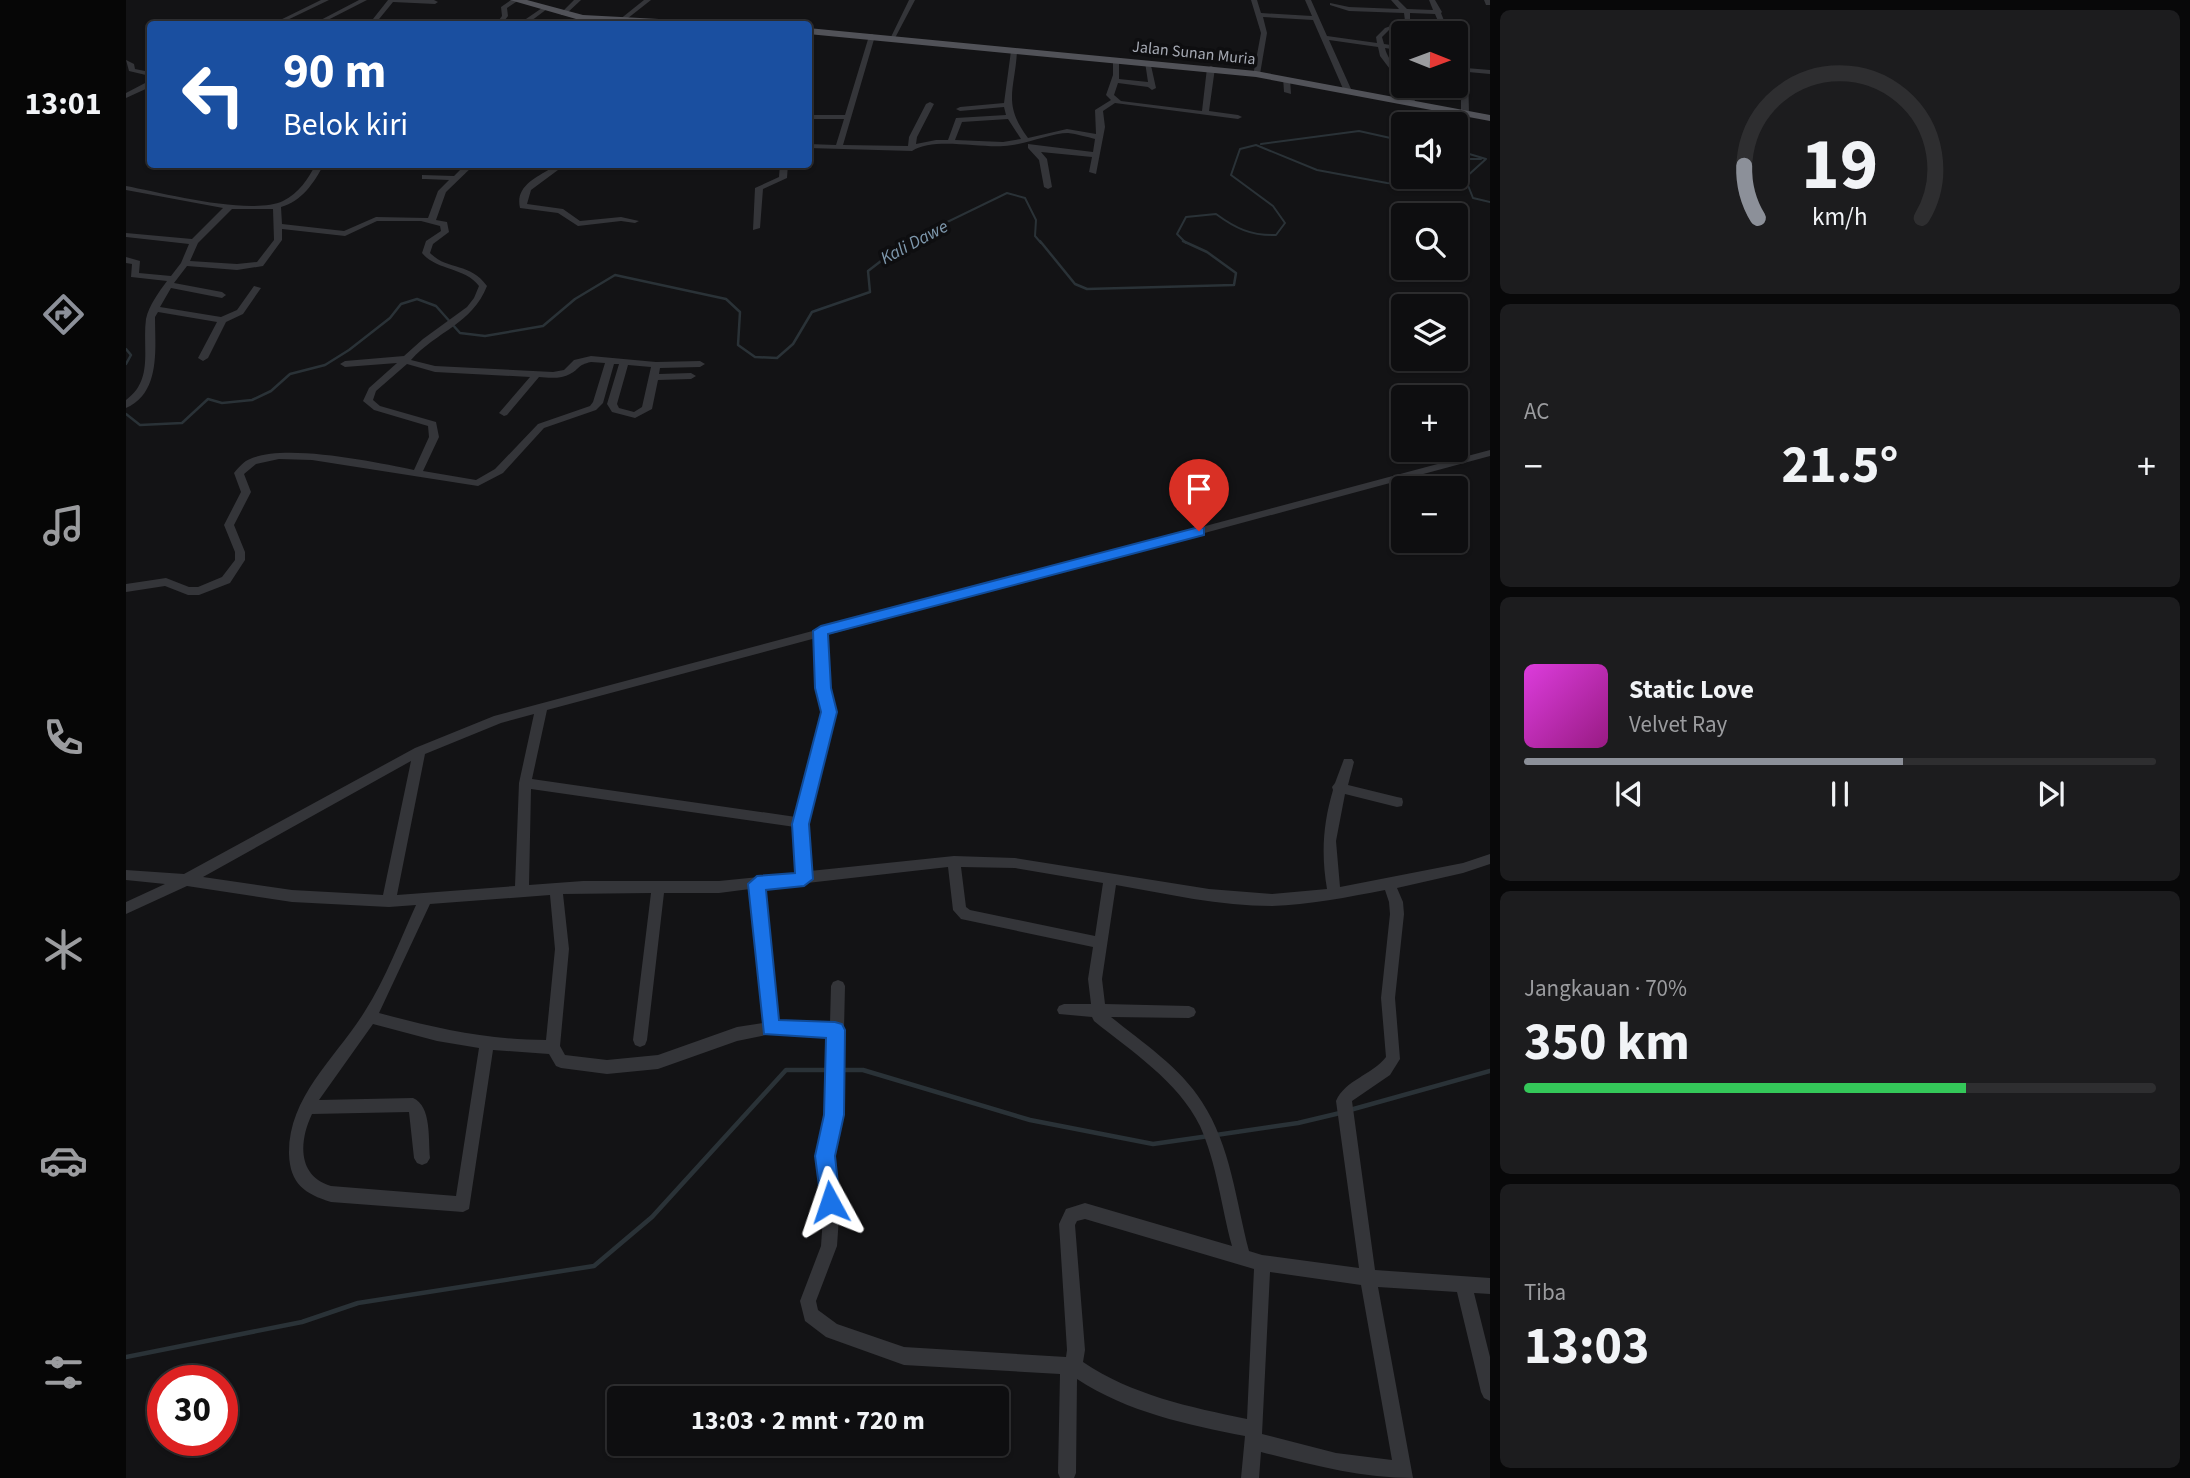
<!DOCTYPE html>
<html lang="id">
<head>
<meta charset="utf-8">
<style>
	:root { --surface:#0e0e10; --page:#1c1c1e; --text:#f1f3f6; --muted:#9b9c9f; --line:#2e2e30; --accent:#8c9099 }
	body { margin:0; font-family:"Source Sans 3",sans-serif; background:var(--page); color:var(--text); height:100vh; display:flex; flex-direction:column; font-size:26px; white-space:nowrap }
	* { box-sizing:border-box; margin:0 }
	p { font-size:23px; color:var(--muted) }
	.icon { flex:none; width:38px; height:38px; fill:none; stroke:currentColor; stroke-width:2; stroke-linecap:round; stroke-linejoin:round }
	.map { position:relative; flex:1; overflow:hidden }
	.details { display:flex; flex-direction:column; gap:10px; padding:10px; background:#080809; width:700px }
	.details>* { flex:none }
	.top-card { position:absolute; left:21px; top:21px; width:665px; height:147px; border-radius:7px; box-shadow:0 2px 5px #0004,0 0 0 2px var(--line); background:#1a4fa0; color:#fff; overflow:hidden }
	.needle { width:46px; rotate:91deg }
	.fabs { position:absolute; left:1265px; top:21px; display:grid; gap:14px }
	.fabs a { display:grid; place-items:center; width:77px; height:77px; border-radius:7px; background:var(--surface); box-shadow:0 2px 5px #0004,0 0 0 2px var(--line); font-size:35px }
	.speed { position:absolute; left:21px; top:1365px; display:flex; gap:14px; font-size:35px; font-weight:700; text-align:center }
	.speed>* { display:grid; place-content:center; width:91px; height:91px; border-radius:50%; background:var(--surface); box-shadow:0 2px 5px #0004,0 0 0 2px var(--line); line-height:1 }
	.speed .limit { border:10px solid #d22; background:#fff; color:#111 }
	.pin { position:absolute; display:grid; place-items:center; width:60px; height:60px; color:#fff; margin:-72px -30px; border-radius:50% 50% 50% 0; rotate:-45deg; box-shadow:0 0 7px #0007 }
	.pin .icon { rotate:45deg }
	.me { position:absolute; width:77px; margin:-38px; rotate:355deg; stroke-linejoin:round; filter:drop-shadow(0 0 5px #0008) }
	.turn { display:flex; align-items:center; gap:24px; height:147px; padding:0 21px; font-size:32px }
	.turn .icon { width:91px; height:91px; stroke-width:2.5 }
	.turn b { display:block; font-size:49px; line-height:60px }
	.big { font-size:52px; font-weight:700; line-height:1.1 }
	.details .widget { flex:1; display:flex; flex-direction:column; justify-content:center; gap:10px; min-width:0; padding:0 24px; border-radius:10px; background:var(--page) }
	.details .dial { align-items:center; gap:0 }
	.dial svg { height:182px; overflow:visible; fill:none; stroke:var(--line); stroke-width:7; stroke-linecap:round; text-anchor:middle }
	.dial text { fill:var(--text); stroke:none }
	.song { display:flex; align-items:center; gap:21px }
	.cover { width:84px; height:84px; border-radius:10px; background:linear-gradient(135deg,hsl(300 70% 55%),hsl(310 70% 35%)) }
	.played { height:7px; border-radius:4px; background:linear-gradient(90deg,var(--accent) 60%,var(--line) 60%) }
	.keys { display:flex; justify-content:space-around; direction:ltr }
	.heat { display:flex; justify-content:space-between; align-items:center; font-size:38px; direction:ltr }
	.charge { height:10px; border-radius:5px; background:linear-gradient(90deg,#34c759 70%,var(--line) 0) }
	.trip { position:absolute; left:481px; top:1386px; width:402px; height:70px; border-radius:7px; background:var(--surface); box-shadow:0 2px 5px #0004,0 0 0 2px var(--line); font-weight:700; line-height:70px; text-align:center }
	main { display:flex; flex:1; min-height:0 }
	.tab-bar { display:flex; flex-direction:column; width:126px; justify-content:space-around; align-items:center; background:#060606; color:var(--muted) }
	.tab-bar .icon { width:49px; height:49px }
	.tab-bar .current { color:var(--accent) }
	.tab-bar b { font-size:32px; color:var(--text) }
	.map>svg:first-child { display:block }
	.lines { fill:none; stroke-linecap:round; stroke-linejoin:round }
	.stream-far2 { stroke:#2a3237; stroke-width:2 }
	.stream-far1 { stroke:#2a3237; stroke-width:2.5 }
	.stream { stroke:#2a3237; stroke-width:4.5 }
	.minor { fill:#343539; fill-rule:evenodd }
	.primary { fill:#515258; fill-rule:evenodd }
	.route { fill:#1a73e8; stroke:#114b97; stroke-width:2 }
	.labels { text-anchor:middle; stroke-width:7; stroke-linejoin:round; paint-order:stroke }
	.far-street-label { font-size:16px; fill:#a6aab4; stroke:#0e0e10 }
	.far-water-label { font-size:18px; font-style:italic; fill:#7e98ad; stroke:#0e0e10 }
</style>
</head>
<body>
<main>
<nav class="tab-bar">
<b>13:01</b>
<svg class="icon current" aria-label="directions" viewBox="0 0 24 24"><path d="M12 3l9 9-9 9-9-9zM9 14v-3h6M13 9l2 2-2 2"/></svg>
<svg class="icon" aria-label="music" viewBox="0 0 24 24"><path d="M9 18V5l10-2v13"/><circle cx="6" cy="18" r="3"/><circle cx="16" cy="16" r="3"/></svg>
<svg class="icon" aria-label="phone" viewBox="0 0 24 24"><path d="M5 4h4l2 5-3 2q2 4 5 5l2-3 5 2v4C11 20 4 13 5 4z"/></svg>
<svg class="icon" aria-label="climate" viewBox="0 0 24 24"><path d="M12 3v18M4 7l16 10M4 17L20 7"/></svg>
<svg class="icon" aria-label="car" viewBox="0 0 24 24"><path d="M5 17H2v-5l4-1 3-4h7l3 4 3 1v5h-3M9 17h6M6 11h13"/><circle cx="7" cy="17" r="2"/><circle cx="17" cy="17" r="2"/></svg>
<svg class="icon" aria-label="filters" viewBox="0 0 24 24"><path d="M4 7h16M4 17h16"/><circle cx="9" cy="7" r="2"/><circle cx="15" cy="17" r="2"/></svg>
</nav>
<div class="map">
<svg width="1364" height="1478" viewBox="0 0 1364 1478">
	<rect width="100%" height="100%" fill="#131315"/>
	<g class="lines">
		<path class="stream-far2" d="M1135,144L1233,131L1278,141
			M1330,150L1360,159
			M1330,159H1355
			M1360,159L1339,178L1347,198L1364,202
			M778,243L881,193L899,198L910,220L909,236L915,243
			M1060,243L1051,234L1060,217L1090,214C1109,228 1125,236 1150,235L1159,223L1147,206L1105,175L1114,149L1130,145L1191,170L1261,183L1276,184L1288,177"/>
		<path class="stream-far1" d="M914,241L949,284L961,289L1108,285L1110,273L1081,252L1057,241
			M0,349L5,355L0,364
			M0,414L14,425L56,423L82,399L96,403L126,400L145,391L164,374L199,365L223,350L264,318L275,304L291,299L310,306L334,333L359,336L417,326L449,299L489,275L600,299L614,312L612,345L629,357L651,358L667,344L686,312L744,292L742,271L781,241"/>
		<path class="stream" d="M712,1070H737L904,1120L1027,1144L1083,1136
			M1224,1110L1364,1071
			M1090,1135L1172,1123L1214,1113
			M0,1357L176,1322L232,1303L468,1266L526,1217L660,1070H704"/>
		<path class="minor" d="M195,0H203L153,24H146Z
			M233,0H241L194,24H187Z
			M262,0H308L312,2L309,4L267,2L249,24H243Z
			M385,0H393L381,8L382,16L376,24H370L376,16L375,7Z
			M448,0H455L439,15H435V13Z
			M518,0H525L497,22H493V20Z
			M783,0H789L769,38L764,39Z
			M1125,0H1131L1135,13L1186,16L1179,0H1185L1201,36L1251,43L1250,37L1259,28L1279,21L1278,13L1223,11L1204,5V3L1223,7L1273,9L1265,0H1272L1281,9L1307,10L1303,0H1309L1316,12L1315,13L1323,33H1317L1309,14L1284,13V23L1263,30L1256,37L1258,44L1278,47V51L1259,48C1262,63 1278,71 1278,86H1283L1289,101L1285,103L1281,101L1276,85L1254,56L1252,47L1203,40L1225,89L1218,91L1187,20L1137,17L1141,33L1134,74L1127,76L1135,33Z
			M1358,0H1364V5H1360Z
			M416,8L421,9L401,24H387L397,21Z
			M465,18L470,19L464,24H457Z
			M746,34L749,36L717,145L782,146L783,137L800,104L804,102L808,104L791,137L790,144L810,140H822L830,118L880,115L878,107L834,111L830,109L834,107L878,103L885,51L888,49L891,51C889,90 876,103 902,138L941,129L970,134L969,110L985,100L980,95L987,75V60L990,58L993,60V79L1022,82L1019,62L1024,61L1030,88L1026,90L1022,87L992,83L988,95L995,101L1076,111L1081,68L1085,66L1089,68L1083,111L1112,115L1116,117L1112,119L989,103L977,111L979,127L970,174L963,172L966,157L915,152L921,159L926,187L922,189L918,187L913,160L902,148V144L967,152L969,139C961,137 951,134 942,133C925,133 898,145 878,146C852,148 807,137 786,151L682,148V144L710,145L718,119H682V115H719L743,36ZM882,119L895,139L877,142L829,140L836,122Z
			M1330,44L1333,46L1340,68L1364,70V74L1342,72L1343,113L1339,115L1335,113V75L1330,57Z
			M0,60L8,64L9,69L24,72V76L3,71Z
			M1157,77L1164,79L1165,94L1158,92Z
			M21,82H24V87L0,98V93Z
			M190,164H198C188,183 176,201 155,207L156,224L218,231L250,217L302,218L312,191L323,180L299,179H296V175L328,176L340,164H349L320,192L310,220L321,222L323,232L307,244L304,253C322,271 344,262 361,286C346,324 311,331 285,360L309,366L427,372L438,370L448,360L465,356L530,362L574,361L579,364L574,367L534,368L533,374L565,373L570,376L565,379L532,380L526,409L509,418L486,412L481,404L493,364H488L477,403L470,410L418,428L377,473L352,486L186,460L153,459L130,464L118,474L125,492L108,525L119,552V560L104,583L73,595H62L39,586L0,592V584L40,578L63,587H72L96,577L109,560V552L98,525L115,492L108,473C112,468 118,461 124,459C159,443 249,462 288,470L303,437L302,426L248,410L237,401L243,388L271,363L219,367L214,364L219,361L278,356L297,339L341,307L348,298L353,286C339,267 311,271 296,253L300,241L315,231L314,226L295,221H251L219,236L156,229V240L137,266L111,270L61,266L48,283L96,292L100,295L96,298L45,288L34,307L95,317L111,310L128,286L135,288L117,314L100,322L82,358L77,361L72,358L91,322L32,312L29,317C29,348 35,393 0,408V400C28,380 16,348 20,319C23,305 33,292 41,281L5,277L6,264L0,263V257L14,261L13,273L45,276L55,263L63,244L0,237V233L66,239L97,208L0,190V186C37,193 124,216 157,201C173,193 182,179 190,164ZM106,209H147L148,240L131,262L111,264L64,261L72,243ZM465,362L479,363L467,402L464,406L412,424L369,469L350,480L297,471L313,437L310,422L254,406L247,400L250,391L281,364L309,372L404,377L373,413L378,416L381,415L413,377C423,378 436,379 444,374C454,369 451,365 465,362ZM502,365L525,367L516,407L508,412L493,408L491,404Z
			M424,164H432V170L405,190L401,204L437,209L454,221L495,217L513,221L509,223L495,221L452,226L432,213L394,208C389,187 409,178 424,169Z
			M654,164H662L661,178L637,189L634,228L627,230L629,188L653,177Z
			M1364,450V456L701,635L703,688L709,712L681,823L684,871L828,856L889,858L1083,889L1146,894L1201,889C1195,854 1197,824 1207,790L1206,787L1209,783L1218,759H1226L1228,762L1222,785L1271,797L1276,798L1277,802L1276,806L1271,807L1219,794L1210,841L1214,887L1337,863L1364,854V864L1337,873L1271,888L1277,902L1278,914L1269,998L1274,1059L1264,1075L1226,1101L1249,1270L1364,1278V1294L1348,1293L1364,1357V1401L1358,1398L1355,1392L1331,1292L1252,1287L1287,1478C1235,1478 1186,1465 1135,1452L1133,1478H1115L1119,1436C1062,1425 1001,1412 951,1379L950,1473L948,1478H934L932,1473L934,1374L778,1365L700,1337L679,1321L674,1301L695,1246L697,1217L691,1156L700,1115L703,1036L645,1034L611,1041L532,1069L481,1074L435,1068L430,1066L423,1054L367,1050L343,1209L337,1212L205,1202C179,1194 164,1184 163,1154C162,1096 211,1057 239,1011C260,978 274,940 290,905L263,907L166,902L61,886L0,914V902L39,884L0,880V870L58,874L289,748L368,716ZM690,638L691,688L697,712L670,817L406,779L421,710ZM408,714L393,783L389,886L271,895L299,754L375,723ZM285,761L257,895L166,890L77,877ZM405,789L669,827L671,873L593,881H457L403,885ZM822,867L827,910L835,919L967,947L962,979L965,1004H938L933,1006L931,1010L933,1014L966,1017L968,1021C1005,1051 1052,1081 1074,1126C1091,1164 1095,1206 1106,1246L959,1203L940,1209L933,1224L941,1350L940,1357L778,1347L711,1324L692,1310L690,1301L711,1246L713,1217L707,1156L716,1115L719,986L717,982L712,980L707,982L705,986L704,1023L652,1022L637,888ZM835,867L889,868L977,883L969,936L844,910L840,907ZM990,885C1041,894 1094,906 1146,906C1183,905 1222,897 1259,890L1263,902L1264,914L1255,998L1260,1057C1246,1075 1219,1080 1210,1101L1233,1268L1136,1255L1123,1251C1110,1202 1105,1146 1076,1102C1054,1067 1017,1043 985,1017L1063,1018L1068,1016L1070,1012L1068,1008L1063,1006L979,1004L976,979ZM624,889L637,1023L611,1027L532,1055L481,1060L439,1055L434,1046L443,949L437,894L525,893L507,1040L509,1045L514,1047L519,1045L521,1040L538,893H593ZM424,895L429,949L420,1040C363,1040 308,1028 253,1013L304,904ZM247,1024L311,1041L353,1048L330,1196L205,1186C171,1176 173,1141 186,1114L283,1112L288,1158L291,1163L296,1165L301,1163L304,1158C302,1140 306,1106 287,1098L193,1100ZM959,1219L1128,1269L1121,1419C1063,1407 1006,1395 957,1362L959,1350L949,1225L951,1221ZM1144,1272L1235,1285L1266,1460L1210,1453L1136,1434Z"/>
		<path class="primary" d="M384,0H401L457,15L571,21L576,24L457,21Z
			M682,28L1130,71L1364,115V121L1130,77L682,34Z"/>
	</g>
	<path class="route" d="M1073,527L1078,528V535L702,634L705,688L711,712L683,824L687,879L678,886L640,890L653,1020L709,1022L716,1024L719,1030L718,1115L709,1156L714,1202L711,1209L704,1212L696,1209L689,1156L698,1115L700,1038L638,1034L622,884L631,876L669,873L666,824L695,712L689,688L687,631L695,626Z"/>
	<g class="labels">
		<g class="far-street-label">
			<text transform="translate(1068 52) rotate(6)" y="6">Jalan Sunan Muria</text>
		</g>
		<g class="far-water-label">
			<text transform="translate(788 242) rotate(-28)" y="6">Kali Dawe</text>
		</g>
	</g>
</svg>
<div class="fabs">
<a><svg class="needle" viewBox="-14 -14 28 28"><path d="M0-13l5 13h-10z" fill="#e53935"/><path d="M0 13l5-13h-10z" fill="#9b9c9f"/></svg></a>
<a><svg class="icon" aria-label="sound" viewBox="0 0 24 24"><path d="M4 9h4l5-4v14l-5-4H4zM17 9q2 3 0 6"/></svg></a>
<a><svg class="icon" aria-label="search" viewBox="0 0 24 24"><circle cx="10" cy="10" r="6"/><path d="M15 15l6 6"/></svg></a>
<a><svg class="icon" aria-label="layers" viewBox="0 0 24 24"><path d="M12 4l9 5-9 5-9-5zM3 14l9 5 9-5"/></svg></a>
<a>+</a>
<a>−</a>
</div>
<div class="speed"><div class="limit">30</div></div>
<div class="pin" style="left:1073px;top:531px;background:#d93025"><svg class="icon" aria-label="arrive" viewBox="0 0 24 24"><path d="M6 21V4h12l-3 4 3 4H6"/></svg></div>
<svg class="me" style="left:704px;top:1202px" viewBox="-20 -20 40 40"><path d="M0-17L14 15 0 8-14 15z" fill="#1a73e8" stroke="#fff" stroke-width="4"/></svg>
<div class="trip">13:03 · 2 mnt · 720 m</div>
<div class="top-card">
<div class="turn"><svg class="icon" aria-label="left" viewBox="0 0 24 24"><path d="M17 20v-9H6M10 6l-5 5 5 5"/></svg><div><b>90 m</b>Belok kiri</div></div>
</div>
</div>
<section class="details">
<div class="widget dial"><svg viewBox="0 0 100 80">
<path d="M14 69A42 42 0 1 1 86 69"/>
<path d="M14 69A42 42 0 0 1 8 46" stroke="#8c9099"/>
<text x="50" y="56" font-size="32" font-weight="700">19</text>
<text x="50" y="72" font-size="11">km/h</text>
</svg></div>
<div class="widget"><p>AC</p>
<div class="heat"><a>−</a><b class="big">21.5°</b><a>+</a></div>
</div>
<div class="widget">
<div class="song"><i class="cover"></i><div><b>Static Love</b><p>Velvet Ray</p></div></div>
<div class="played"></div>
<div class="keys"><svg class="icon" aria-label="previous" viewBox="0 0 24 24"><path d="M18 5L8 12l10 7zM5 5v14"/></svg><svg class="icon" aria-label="pause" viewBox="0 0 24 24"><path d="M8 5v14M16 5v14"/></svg><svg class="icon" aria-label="next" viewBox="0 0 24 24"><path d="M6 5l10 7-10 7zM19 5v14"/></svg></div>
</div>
<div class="widget"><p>Jangkauan · 70%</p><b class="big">350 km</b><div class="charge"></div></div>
<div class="widget"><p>Tiba</p><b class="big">13:03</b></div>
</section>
</main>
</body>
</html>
